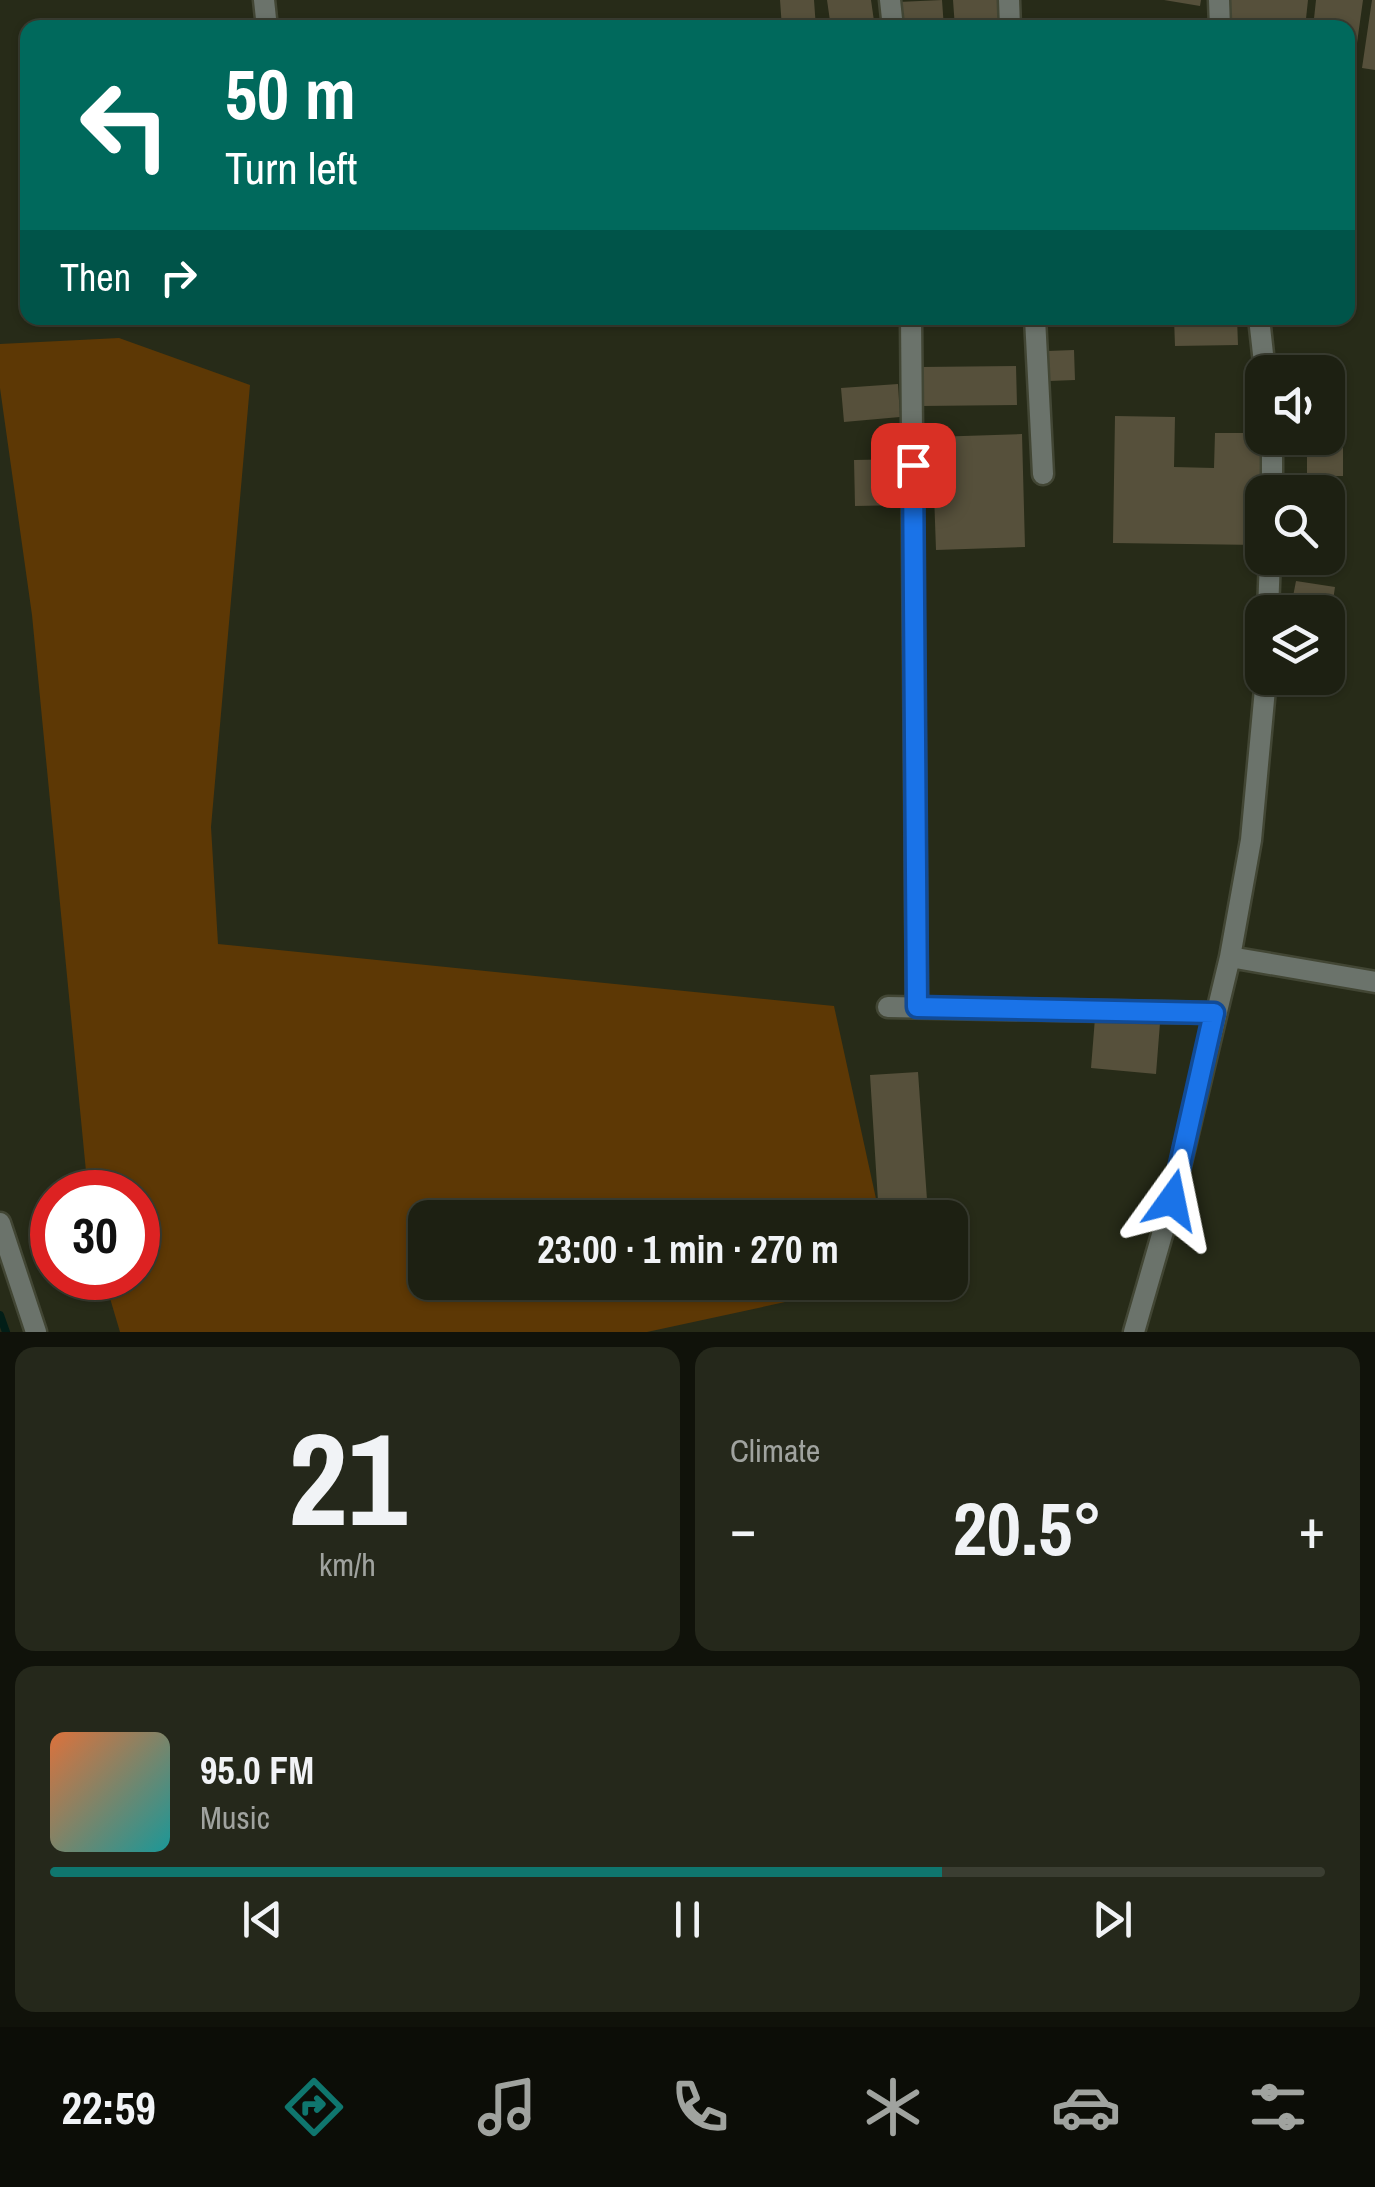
<!DOCTYPE html>
<html lang="en">
<head>
<meta charset="utf-8">
<style>
	:root { --surface:#1d2012; --page:#25281b; --text:#f1f3f6; --muted:#a0a39f; --line:#3b3e32; --accent:#0f766e }
	body { margin:0; font-family:"Archivo Narrow",sans-serif; background:var(--page); color:var(--text); height:100vh; display:flex; flex-direction:column; font-size:38px; white-space:nowrap }
	* { box-sizing:border-box; margin:0 }
	p { font-size:32px; color:var(--muted) }
	.icon { flex:none; width:55px; height:55px; fill:none; stroke:currentColor; stroke-width:2; stroke-linecap:round; stroke-linejoin:round }
	.map { position:relative; height:1332px; overflow:hidden }
	.side { display:flex; flex-direction:column; gap:15px; padding:15px; background:#10120a; flex:1 }
	.side>* { flex:none }
	.banner { position:absolute; left:20px; top:20px; width:1335px; height:305px; border-radius:20px; box-shadow:0 2px 8px #0004,0 0 0 2px var(--line); background:#00695c; color:#fff; overflow:hidden }
	.tools { position:absolute; left:1245px; top:355px; display:grid; gap:20px }
	.tools a { display:grid; place-items:center; width:100px; height:100px; border-radius:20px; background:var(--surface); box-shadow:0 2px 8px #0004,0 0 0 2px var(--line); font-size:50px }
	.speed { position:absolute; left:30px; top:1170px; display:flex; gap:20px; font-size:50px; font-weight:700; text-align:center }
	.speed>* { display:grid; place-content:center; width:130px; height:130px; border-radius:50%; background:var(--surface); box-shadow:0 2px 8px #0004,0 0 0 2px var(--line); line-height:1 }
	.speed .limit { border:15px solid #d22; background:#fff; color:#111 }
	.pin { position:absolute; display:grid; place-items:center; width:85px; height:85px; color:#fff; margin:-42px; border-radius:20px; box-shadow:0 5px 15px #0006 }
	.me { position:absolute; width:110px; margin:-55px; rotate:12deg; stroke-linejoin:round; filter:drop-shadow(0 0 8px #0008) }
	.turn { display:flex; align-items:center; gap:35px; height:210px; padding:0 40px; font-size:45px }
	.turn .icon { width:130px; height:130px; stroke-width:2.5 }
	.turn b { display:block; font-size:70px; line-height:85px }
	.then { display:flex; align-items:center; height:95px; padding:0 40px; background:#0003; gap:20px; font-size:38px }
	.big { font-size:75px; font-weight:700; line-height:1.1 }
	.side .tile { flex:1; display:flex; flex-direction:column; justify-content:center; gap:15px; min-width:0; padding:0 35px; border-radius:20px; background:var(--page) }
	.side .dial { align-items:center; gap:0 }
	.dial b { font-size:130px; line-height:1 }
	.song { display:flex; align-items:center; gap:30px }
	.cover { width:120px; height:120px; border-radius:15px; background:linear-gradient(135deg,hsl(20 70% 55%),hsl(180 70% 35%)) }
	.played { height:10px; border-radius:5px; background:linear-gradient(90deg,var(--accent) 70%,var(--line) 70%) }
	.keys { display:flex; justify-content:space-around; direction:ltr }
	.heat { display:flex; justify-content:space-between; align-items:center; font-size:55px; direction:ltr }
	.side .tiles { flex:1; display:grid; gap:15px; grid-template-columns:1fr 1fr }
	.tile:last-child { grid-column:span 2 }
	.trip { position:absolute; left:408px; top:1200px; width:560px; height:100px; border-radius:20px; background:var(--surface); box-shadow:0 2px 8px #0004,0 0 0 2px var(--line); font-weight:700; line-height:100px; text-align:center }
	.dock { display:flex; height:160px; justify-content:space-around; align-items:center; background:#0c0d07; color:var(--muted) }
	.dock .icon { width:70px; height:70px }
	.dock .on { color:var(--accent) }
	.dock b { font-size:45px; color:var(--text) }
	.map>svg:first-child { display:block }
	.green { fill:#5d3805 }
	.lines { fill:none; stroke-linecap:round; stroke-linejoin:round }
	.stream { stroke:#021e17; stroke-width:8 }
	.building { fill:#56503b }
	.minor-casing { stroke:#424634; stroke-width:25 }
	.minor { stroke:#6b736b; stroke-width:20 }
	.route-casing { stroke:#114b97; stroke-width:25 }
	.route { stroke:#1a73e8; stroke-width:18 }
</style>
</head>
<body>
<div class="map">
<svg width="1375" height="1332" viewBox="0 0 1375 1332">
	<rect width="100%" height="100%" fill="#272b18"/>
	<path class="green" d="M119,338L250,385L211,827L218,944L834,1006L880,1217L425,1218V1282L873,1283L647,1332H120L104,1278H138V1192H88L32,615L0,388V344Z"/>
	<g class="lines">
		<path class="stream" d="M0,1315L6,1332"/>
	</g>
	<path class="building" d="M780,0H814L816,28H782Z
		M827,0H871L875,28H831Z
		M942,0L944,28H900L898,2Z
		M953,0H1005L1006,28H955Z
		M1164,0H1201L1200,6Z
		M1229,0H1308L1305,28H1225Z
		M1316,0H1363L1357,43L1348,42V28H1313Z
		M1372,0H1375V70L1362,68Z
		M841,318H894L895,321L841,325Z
		M1174,318H1237L1238,345L1175,346Z
		M1074,350L1075,380L1049,381L1047,351Z
		M1016,366L1017,405L921,406V367Z
		M1328,370H1341L1339,395H1328Z
		M898,384L900,417L844,422L841,388Z
		M1115,416L1175,417L1174,467L1214,468L1215,433H1262L1260,545L1113,543Z
		M1328,417H1343V476H1307V438H1328Z
		M1022,434L1025,547L936,550L932,437Z
		M906,459L907,505L855,506L854,460Z
		M1296,581L1335,587L1330,621L1328,612H1290Z
		M1095,1018L1160,1023L1156,1074L1091,1068Z
		M918,1072L928,1214L879,1217L870,1075Z"/>
	<g class="lines">
		<g class="minor-casing">
			<path id="minor" d="M264,0L267,28
				M890,0L893,28
				M1009,0L1010,28
				M1219,0L1220,28
				M911,318L917,1007
				M1035,318L1043,474
				M1259,318L1265,372
				M1272,438V492
				M1268,612L1270,558
				M1230,957L1375,982
				M888,1007L1213,1013
				M0,1223L36,1332
				M1134,1332L1172,1200L1230,957L1251,840L1266,678"/>
		</g>
		<use href="#minor" class="minor"/>
	</g>
	<g class="lines">
		<g class="route-casing">
			<path id="route" d="M913,465L917,1007L1214,1013L1172,1200"/>
		</g>
		<use href="#route" class="route"/>
	</g>
</svg>
<div class="tools">
<a><svg class="icon" aria-label="sound" viewBox="0 0 24 24"><path d="M4 9h4l5-4v14l-5-4H4zM17 9q2 3 0 6"/></svg></a>
<a><svg class="icon" aria-label="search" viewBox="0 0 24 24"><circle cx="10" cy="10" r="6"/><path d="M15 15l6 6"/></svg></a>
<a><svg class="icon" aria-label="layers" viewBox="0 0 24 24"><path d="M12 4l9 5-9 5-9-5zM3 14l9 5 9-5"/></svg></a>
</div>
<div class="speed"><div class="limit">30</div></div>
<div class="pin" style="left:913px;top:465px;background:#d93025"><svg class="icon" aria-label="arrive" viewBox="0 0 24 24"><path d="M6 21V4h12l-3 4 3 4H6"/></svg></div>
<svg class="me" style="left:1172px;top:1200px" viewBox="-20 -20 40 40"><path d="M0-17L14 15 0 8-14 15z" fill="#1a73e8" stroke="#fff" stroke-width="4"/></svg>
<div class="trip">23:00 · 1 min · 270 m</div>
<div class="banner">
<div class="turn"><svg class="icon" aria-label="left" viewBox="0 0 24 24"><path d="M17 20v-9H6M10 6l-5 5 5 5"/></svg><div><b>50 m</b>Turn left</div></div>
<div class="then">Then<svg class="icon" aria-label="right" viewBox="0 0 24 24"><path d="M7 20v-9h11M14 6l5 5-5 5"/></svg></div>
</div>
</div>
<section class="side">
<div class="tiles">
<div class="tile dial"><b>21</b><p>km/h</p></div>
<div class="tile"><p>Climate</p>
<div class="heat"><a>−</a><b class="big">20.5°</b><a>+</a></div>
</div>
<div class="tile">
<div class="song"><i class="cover"></i><div><b>95.0 FM</b><p>Music</p></div></div>
<div class="played"></div>
<div class="keys"><svg class="icon" aria-label="previous" viewBox="0 0 24 24"><path d="M18 5L8 12l10 7zM5 5v14"/></svg><svg class="icon" aria-label="pause" viewBox="0 0 24 24"><path d="M8 5v14M16 5v14"/></svg><svg class="icon" aria-label="next" viewBox="0 0 24 24"><path d="M6 5l10 7-10 7zM19 5v14"/></svg></div>
</div>
</div>
</section>
<nav class="dock">
<b>22:59</b>
<svg class="icon on" aria-label="directions" viewBox="0 0 24 24"><path d="M12 3l9 9-9 9-9-9zM9 14v-3h6M13 9l2 2-2 2"/></svg>
<svg class="icon" aria-label="music" viewBox="0 0 24 24"><path d="M9 18V5l10-2v13"/><circle cx="6" cy="18" r="3"/><circle cx="16" cy="16" r="3"/></svg>
<svg class="icon" aria-label="phone" viewBox="0 0 24 24"><path d="M5 4h4l2 5-3 2q2 4 5 5l2-3 5 2v4C11 20 4 13 5 4z"/></svg>
<svg class="icon" aria-label="climate" viewBox="0 0 24 24"><path d="M12 3v18M4 7l16 10M4 17L20 7"/></svg>
<svg class="icon" aria-label="car" viewBox="0 0 24 24"><path d="M5 17H2v-5l4-1 3-4h7l3 4 3 1v5h-3M9 17h6M6 11h13"/><circle cx="7" cy="17" r="2"/><circle cx="17" cy="17" r="2"/></svg>
<svg class="icon" aria-label="filters" viewBox="0 0 24 24"><path d="M4 7h16M4 17h16"/><circle cx="9" cy="7" r="2"/><circle cx="15" cy="17" r="2"/></svg>
</nav>
</body>
</html>
